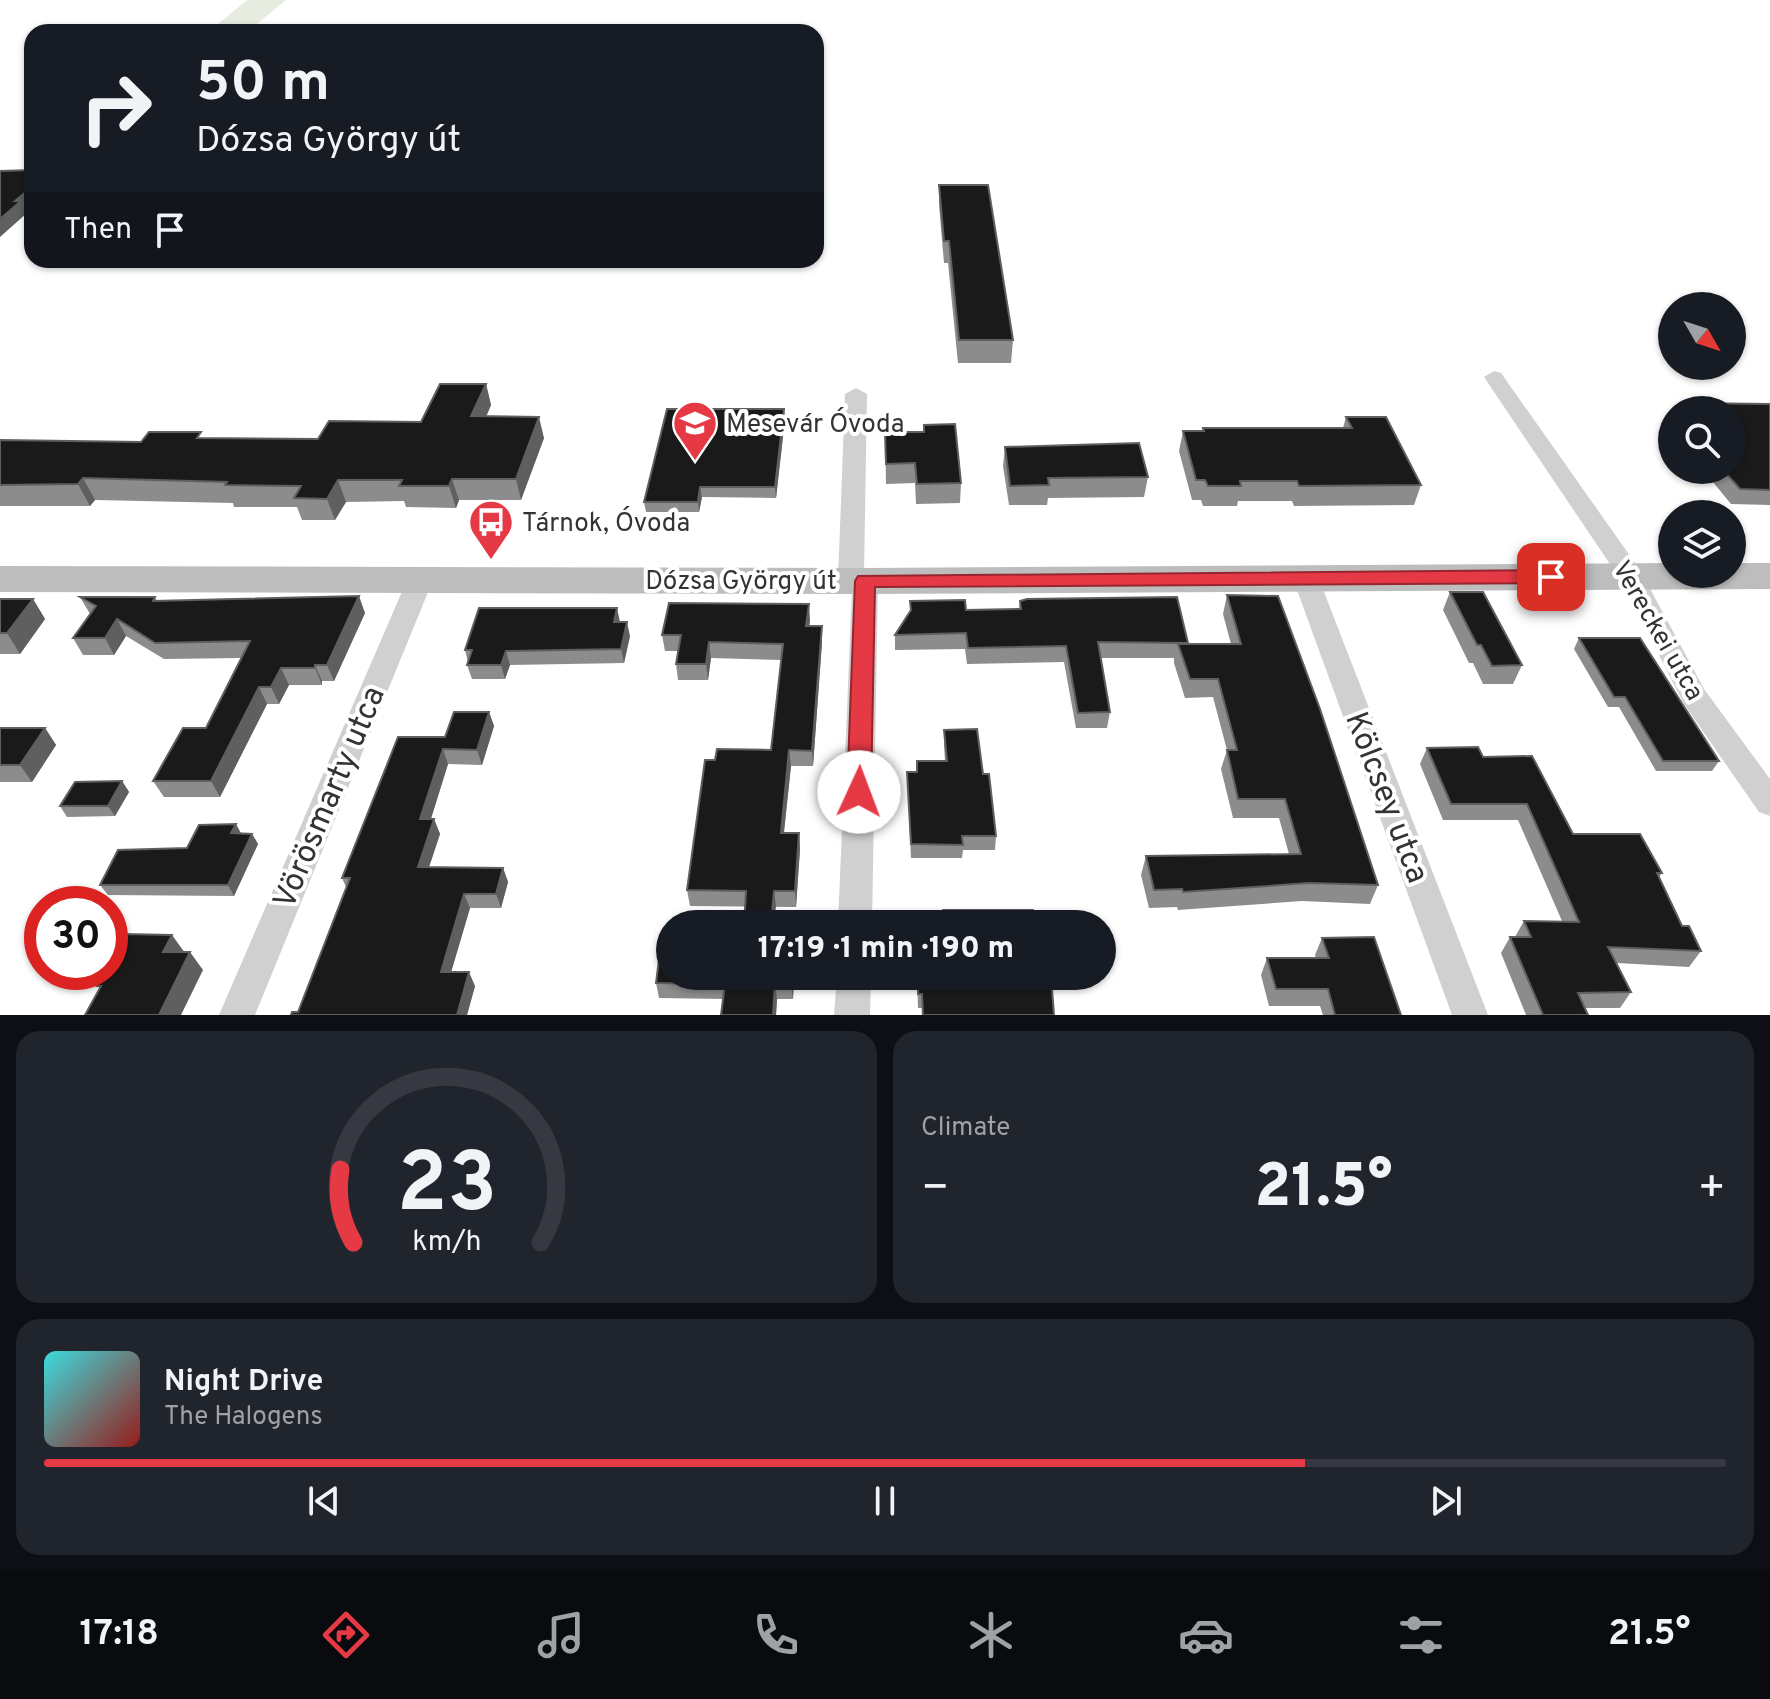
<!DOCTYPE html>
<html lang="en">
<head>
<meta charset="utf-8">
<style>
	:root { --surface:#171b24; --page:#20242c; --text:#f1f3f6; --muted:#9ea1a6; --line:#363941; --accent:#e63946 }
	body { margin:0; font-family:Overpass,sans-serif; background:var(--page); color:var(--text); height:100vh; display:flex; flex-direction:column; font-size:30px; white-space:nowrap }
	* { box-sizing:border-box; margin:0 }
	p { font-size:26px; color:var(--muted) }
	.icon { flex:none; width:44px; height:44px; fill:none; stroke:currentColor; stroke-width:2; stroke-linecap:round; stroke-linejoin:round }
	.map { position:relative; height:1015px; overflow:hidden }
	.side { display:flex; flex-direction:column; gap:16px; padding:16px; background:#0d0f14; flex:1 }
	.side>* { flex:none }
	.banner { position:absolute; left:24px; top:24px; width:800px; height:244px; border-radius:24px; box-shadow:0 2px 6px #0004; background:#171b24; color:var(--text); overflow:hidden }
	.needle { width:52px; rotate:129deg }
	.buttons { position:absolute; left:1658px; top:292px; display:grid; gap:16px }
	.buttons a { display:grid; place-items:center; width:88px; height:88px; border-radius:50%; background:var(--surface); box-shadow:0 2px 6px #0004; font-size:40px }
	.speed { position:absolute; left:24px; top:886px; display:flex; gap:16px; font-size:40px; font-weight:700; text-align:center }
	.speed>* { display:grid; place-content:center; width:104px; height:104px; border-radius:50%; background:var(--surface); box-shadow:0 2px 6px #0004; line-height:1 }
	.speed .limit { border:12px solid #d22; background:#fff; color:#111 }
	.pin { position:absolute; display:grid; place-items:center; width:68px; height:68px; color:#fff; margin:-34px; border-radius:16px; box-shadow:0 4px 12px #0006 }
	.me { position:absolute; width:88px; margin:-44px; rotate:2deg; stroke-linejoin:round; filter:drop-shadow(0 0 6px #0008) }
	.turn { display:flex; align-items:center; gap:28px; height:168px; padding:0 40px; font-size:36px }
	.turn .icon { width:104px; height:104px; stroke-width:2.5 }
	.turn b { display:block; font-size:56px; line-height:68px }
	.then { display:flex; align-items:center; height:76px; padding:0 40px; background:#0003; gap:16px; font-size:30px }
	.big { font-size:60px; font-weight:800; line-height:1.1 }
	.side .tile { flex:1; display:flex; flex-direction:column; justify-content:center; gap:12px; min-width:0; padding:0 28px; border-radius:24px; background:var(--page) }
	.side .dial { align-items:center; gap:0 }
	.dial svg { height:208px; overflow:visible; fill:none; stroke:var(--line); stroke-width:7; stroke-linecap:round; text-anchor:middle }
	.dial text { fill:var(--text); stroke:none }
	.song { display:flex; align-items:center; gap:24px }
	.cover { width:96px; height:96px; border-radius:12px; background:linear-gradient(135deg,hsl(180 70% 55%),hsl(0 70% 35%)) }
	.played { height:8px; border-radius:4px; background:linear-gradient(90deg,var(--accent) 75%,var(--line) 75%) }
	.keys { display:flex; justify-content:space-around; direction:ltr }
	.heat { display:flex; justify-content:space-between; align-items:center; font-size:44px; direction:ltr }
	.side .tiles { flex:1; display:grid; gap:16px; grid-template-columns:1fr 1fr }
	.tile:last-child { grid-column:span 2 }
	.trip { position:absolute; left:656px; top:910px; width:460px; height:80px; border-radius:40px; background:var(--surface); box-shadow:0 2px 6px #0004; font-weight:800; line-height:80px; text-align:center }
	.tab-bar { display:flex; height:128px; justify-content:space-around; align-items:center; background:#090b0e; color:var(--muted) }
	.tab-bar .icon { width:56px; height:56px }
	.tab-bar .current { color:var(--accent) }
	.tab-bar b { font-size:36px; color:var(--text) }
	.map>svg:first-child { display:block }
	.green { fill:#e6ecdf }
	.lines { fill:none; stroke-linecap:round; stroke-linejoin:round }
	.street { fill:#d0d0d0; fill-rule:evenodd }
	.secondary { fill:#bdbdbd; fill-rule:evenodd }
	.wall { fill:#8c8c8c }
	.shaded-wall { fill:#5f5f5f }
	.building { fill:#1a1a1a; stroke:#5f5f5f; stroke-width:2 }
	.route { fill:#e63946; stroke:#96252e; stroke-width:2 }
	.labels { text-anchor:middle; stroke-width:8; stroke-linejoin:round; paint-order:stroke }
	.poi-label { font-size:26px; fill:#333; stroke:#fff; text-anchor:start }
	.street-label { font-size:26px; fill:#333; stroke:#fff }
	.near-street-label { font-size:32px; fill:#333; stroke:#fff }
</style>
</head>
<body>
<div class="map">
<svg width="1770" height="1015" viewBox="0 0 1770 1015">
	<rect width="100%" height="100%" fill="#fff"/>
	<path class="green" d="M247,0H286L247,32H208Z"/>
	<g class="lines">
		<path class="street" d="M1494,371L1501,373L1640,570L1704,689L1770,779V816L1759,812L1684,704L1620,579L1484,377Z
			M856,388L867,394L864,572L874,575L878,581L872,924H838L852,590L842,587L838,581L845,394Z
			M1306,570L1315,573L1319,579L1488,1015H1452L1293,579L1297,573Z
			M420,571L429,574L433,580L255,1015H219L407,580L411,574Z
			M837,976H871L870,1015H834Z"/>
		<path class="secondary" d="M1672,563V574H1732V563H1770V589L865,594L0,592V566L865,568Z"/>
	</g>
	<path class="wall" d="M939,185L1013,340L1011,363H958L948,263H944L939,205Z
		M486,384L491,405L486,417L544,438L521,500H459L456,508L406,507L404,501L346,502L335,520H302L297,507H234L233,503L95,500L90,506H0V440L141,442L203,438L318,439L421,422Z
		M1681,403L1770,404V505L1731,504L1703,470H1732V410H1678Z
		M1346,417L1421,485L1414,505L1294,506L1292,501H1238L1237,506H1203L1201,500H1192L1179,451L1183,431H1202L1203,428H1343Z
		M785,419L776,498L702,497L699,512H646L644,502Z
		M885,432L961,483L960,503L916,504L915,483L886,484Z
		M1005,447L1148,477L1144,497L1048,498L1047,505H1009L1003,466Z
		M1450,592L1522,665L1513,684H1483L1473,663H1469L1443,610Z
		M1227,595L1378,885L1370,904L1302,901L1178,910L1177,907L1149,908L1141,875L1146,856L1289,854L1279,818H1233L1221,769L1227,750L1213,697L1185,698L1174,663V658H1100L1110,712L1107,728H1076L1064,662L967,664L965,649L895,650V635L910,611V601L966,610L1019,609L1020,601L1188,643V644H1231L1223,614Z
		M80,597H155L157,601L365,613L334,681H322V685H289L279,704H267L220,797H164L153,781L206,728L241,658L164,659L126,636L114,655H83L73,638L90,614Z
		M33,599L45,619L20,654H0V600Z
		M810,620L809,626L822,642L813,766H791L784,833H799L800,849L796,907L690,906L687,890L715,760L771,750L781,660L711,658L708,680H678L676,664L678,651H665L662,635Z
		M620,622L630,636L624,663L510,665L505,679H472L467,665L468,662L465,650Z
		M1579,638L1719,761L1712,771H1656L1619,707H1608L1574,649Z
		M489,712L494,726L482,765L448,764L431,819H434L440,834L429,867L503,868L508,882L501,908H470L451,972L475,986L467,1015H291L298,1012L346,887L342,878L445,737Z
		M0,728H45L56,745L32,782H0Z
		M944,730L983,774L996,836L995,850H963L962,858H911L907,772H917L945,761L944,744Z
		M1427,748L1483,757L1573,834L1662,873L1659,877L1682,926L1701,951L1689,967L1617,963L1631,992L1620,1008H1585L1588,1015H1526L1501,953L1510,937H1515L1524,921H1562L1518,820H1443L1420,764Z
		M122,781L129,792L115,816L67,817L60,806Z
		M241,834H252L258,844L234,896L108,895L100,885L187,848Z
		M1322,938L1401,1015H1323L1320,1006H1269L1261,975L1267,958H1316L1315,955Z
		M794,976L793,999H777L776,1015H721L723,999L659,998L656,983Z
		M917,976H1051L1054,1015H922V1008H918Z"/>
	<path class="shaded-wall" d="M32,187V204L26,210L27,213L0,237V219L15,201Z
		M486,384L491,405L477,438L471,416Z
		M784,409L785,419L776,498L775,487Z
		M539,417L544,438L521,500L516,479Z
		M83,478L95,500L90,506L78,484Z
		M452,479L459,500L456,508L449,486Z
		M338,480L346,502L335,520L327,499Z
		M700,487L702,497L699,512L698,502Z
		M359,596L365,613L334,681L327,665Z
		M33,599L45,619L20,654L7,633Z
		M809,604L810,620L807,642L806,626Z
		M617,608L620,622H614Z
		M117,619L126,636L114,655L105,638Z
		M627,622L630,636L624,663L621,649Z
		M822,626V642L813,766L812,751Z
		M709,642L711,658L708,680L706,664Z
		M506,651L510,665L505,679L501,665Z
		M315,665L322,681V685L315,668Z
		M281,668L289,685L279,704L271,687Z
		M259,687L267,704L220,797L211,781Z
		M489,712L494,726L482,765L477,750Z
		M45,728L56,745L32,782L20,765Z
		M443,749L448,764L426,834L420,819Z
		M789,750L791,766L782,849L781,833Z
		M122,781L129,792L115,816L108,806Z
		M434,819L440,834L424,882L418,867Z
		M236,824L242,835L231,833Z
		M799,833L800,849L796,907L795,891Z
		M252,834L258,844L234,896L228,885Z
		M503,868L508,882L501,908L496,894Z
		M774,891L776,906L774,924H771Z
		M464,894L470,908L447,986L441,972Z
		M172,935L185,953L163,952Z
		M190,952L203,970L181,1015H159Z
		M469,972L475,986L467,1015H457Z
		M792,976H794L793,999L791,984Z
		M775,984L777,999L776,1015H773Z"/>
	<path class="building" d="M32,170V187L15,201H21L0,219V171Z
		M939,185H988L1013,340H959L949,241H944Z
		M440,384H486L471,416L539,417L516,479H452L449,486H399L402,480H338L327,499L294,498L301,486L225,485L227,482L83,478L78,484L0,485V440L141,442L149,432H201L197,438L318,439L329,421L421,422Z
		M1681,403L1770,404V490L1740,489L1723,470H1732V410H1687Z
		M667,409H784L775,487H700L698,502H644Z
		M1346,417H1386L1421,485L1299,486L1297,481H1240L1241,486H1208L1205,480H1196L1183,431H1204L1203,428H1352Z
		M955,424L961,483L917,484L915,463L886,464L885,432H924V425Z
		M1139,443L1148,477L1048,478L1049,485L1010,486L1005,447Z
		M1450,592H1483L1522,665L1492,666L1481,645H1477Z
		M1227,595L1278,596L1320,709L1378,885L1309,883L1183,892L1182,889L1154,890L1146,856L1301,854L1285,799H1238L1227,750H1237L1218,679H1190L1178,644H1241Z
		M359,596L327,665H315V668H281L271,687H259L211,781H153L183,728H206L250,641L155,643L117,619L105,638H73L96,606L80,597H155L153,601Z
		M1177,597L1188,643L1098,642L1110,712L1078,713L1066,646L968,648L966,633L895,635L911,610L910,601L965,600L966,610L1021,609L1020,601L1027,599Z
		M1,599H33L7,633H0V600Z
		M669,603L809,604L806,626H822L812,751L789,750L781,833H799L795,891H774L771,924H744L746,891L687,890L705,760H715L717,749L771,750L783,644L709,642L706,664H676L681,635H662Z
		M479,608H617L614,622H627L621,649L506,651L501,665H467L472,650H465Z
		M1579,638H1640L1719,761H1663L1625,697H1614Z
		M454,712H489L477,750L443,749L420,819H434L418,867L503,868L496,894H464L441,972H469L457,1015H291L292,1012H298L350,878H342L398,737H445Z
		M0,728H45L20,765H0Z
		M977,729L983,774H989L996,836H962L963,845L911,844L907,772H917V761H947L944,730Z
		M1478,747L1483,757L1532,756L1573,834H1640L1662,873H1657L1682,926H1689L1701,951L1608,947L1631,992L1578,993L1588,1015H1543L1510,937H1531L1524,921L1579,922L1527,804H1451L1427,748Z
		M122,781L108,806H60L75,782Z
		M236,824L231,833L252,834L228,885H100L118,850L187,848L199,825Z
		M943,910H1033L1035,924H943Z
		M123,934L172,935L163,952H190L159,1015H85L101,986H97L104,972H110V960Z
		M1374,937L1401,1015H1335L1328,989H1276L1267,958H1329L1322,938Z
		M661,944H670V976H792L791,984H775L773,1015H721L725,984L656,983Z
		M918,976H1051L1054,1015H923L922,994H918Z"/>
	<path class="route" d="M1551,570L1560,577L1551,583L875,587L871,792L867,799L859,802L851,799L847,792L855,581L858,576Z"/>
	<defs>
		<g id="school-pin" transform="scale(2.3)"><path d="M0 17L-7.5 6A9.5 9.5 0 1 1 7.5 6Z" fill="#e63946" stroke="#fff"/><path d="M0-5L7-2L0 1L-7-2ZM-4 1L0 2.5L4 1V4Q0 6-4 4Z" fill="#fff"/></g>
		<g id="bus-pin" transform="scale(2.3)"><path d="M0 17L-7.5 6A9.5 9.5 0 1 1 7.5 6Z" fill="#e63946" stroke="#fff"/><path d="M-5-6H5V4H4V6H2V4H-2V6H-4V4H-5ZM-3.5-4V0h7V-4ZM-3.5 1.2v1.5H-2V1.2ZM2 1.2v1.5H3.5V1.2Z" fill="#fff"/></g>
	</defs>
	<g fill-rule="evenodd">
		<use href="#school-pin" x="695" y="423"/>
		<use href="#bus-pin" x="491" y="522"/>
	</g>
	<g class="labels">
		<g class="poi-label">
			<text x="726" y="432">Mesevár Óvoda</text>
			<text x="522" y="531">Tárnok, Óvoda</text>
		</g>
		<g class="street-label">
			<text x="741" y="589">Dózsa György út</text>
			<text transform="translate(1659 630) rotate(60)" y="9">Vereckei utca</text>
		</g>
		<g class="near-street-label">
			<text transform="translate(328 797) rotate(-67)" y="11">Vörösmarty utca</text>
			<text transform="translate(1388 797) rotate(69)" y="11">Kölcsey utca</text>
		</g>
	</g>
</svg>
<div class="buttons">
<a><svg class="needle" viewBox="-14 -14 28 28"><path d="M0-13l5 13h-10z" fill="#e53935"/><path d="M0 13l5-13h-10z" fill="#9ea1a6"/></svg></a>
<a><svg class="icon" aria-label="search" viewBox="0 0 24 24"><circle cx="10" cy="10" r="6"/><path d="M15 15l6 6"/></svg></a>
<a><svg class="icon" aria-label="layers" viewBox="0 0 24 24"><path d="M12 4l9 5-9 5-9-5zM3 14l9 5 9-5"/></svg></a>
</div>
<div class="speed"><div class="limit">30</div></div>
<div class="pin" style="left:1551px;top:577px;background:#d93025"><svg class="icon" aria-label="arrive" viewBox="0 0 24 24"><path d="M6 21V4h12l-3 4 3 4H6"/></svg></div>
<svg class="me" style="left:859px;top:792px" viewBox="-20 -20 40 40"><circle r="19" fill="#fff"/><path d="M0-13L10 11 0 6-10 11z" fill="#e63946"/></svg>
<div class="trip">17:19 · 1 min · 190 m</div>
<div class="banner">
<div class="turn"><svg class="icon" aria-label="right" viewBox="0 0 24 24"><path d="M7 20v-9h11M14 6l5 5-5 5"/></svg><div><b>50 m</b>Dózsa György út</div></div>
<div class="then">Then<svg class="icon" aria-label="arrive" viewBox="0 0 24 24"><path d="M6 21V4h12l-3 4 3 4H6"/></svg></div>
</div>
</div>
<section class="side">
<div class="tiles">
<div class="tile dial"><svg viewBox="0 0 100 80">
<path d="M14 69A42 42 0 1 1 86 69"/>
<path d="M14 69A42 42 0 0 1 9 41" stroke="#e63946"/>
<text x="50" y="56" font-size="32" font-weight="700">23</text>
<text x="50" y="72" font-size="11">km/h</text>
</svg></div>
<div class="tile"><p>Climate</p>
<div class="heat"><a>−</a><b class="big">21.5°</b><a>+</a></div>
</div>
<div class="tile">
<div class="song"><i class="cover"></i><div><b>Night Drive</b><p>The Halogens</p></div></div>
<div class="played"></div>
<div class="keys"><svg class="icon" aria-label="previous" viewBox="0 0 24 24"><path d="M18 5L8 12l10 7zM5 5v14"/></svg><svg class="icon" aria-label="pause" viewBox="0 0 24 24"><path d="M8 5v14M16 5v14"/></svg><svg class="icon" aria-label="next" viewBox="0 0 24 24"><path d="M6 5l10 7-10 7zM19 5v14"/></svg></div>
</div>
</div>
</section>
<nav class="tab-bar">
<b>17:18</b>
<svg class="icon current" aria-label="directions" viewBox="0 0 24 24"><path d="M12 3l9 9-9 9-9-9zM9 14v-3h6M13 9l2 2-2 2"/></svg>
<svg class="icon" aria-label="music" viewBox="0 0 24 24"><path d="M9 18V5l10-2v13"/><circle cx="6" cy="18" r="3"/><circle cx="16" cy="16" r="3"/></svg>
<svg class="icon" aria-label="phone" viewBox="0 0 24 24"><path d="M5 4h4l2 5-3 2q2 4 5 5l2-3 5 2v4C11 20 4 13 5 4z"/></svg>
<svg class="icon" aria-label="climate" viewBox="0 0 24 24"><path d="M12 3v18M4 7l16 10M4 17L20 7"/></svg>
<svg class="icon" aria-label="car" viewBox="0 0 24 24"><path d="M5 17H2v-5l4-1 3-4h7l3 4 3 1v5h-3M9 17h6M6 11h13"/><circle cx="7" cy="17" r="2"/><circle cx="17" cy="17" r="2"/></svg>
<svg class="icon" aria-label="filters" viewBox="0 0 24 24"><path d="M4 7h16M4 17h16"/><circle cx="9" cy="7" r="2"/><circle cx="15" cy="17" r="2"/></svg>
<b>21.5°</b>
</nav>
</body>
</html>
